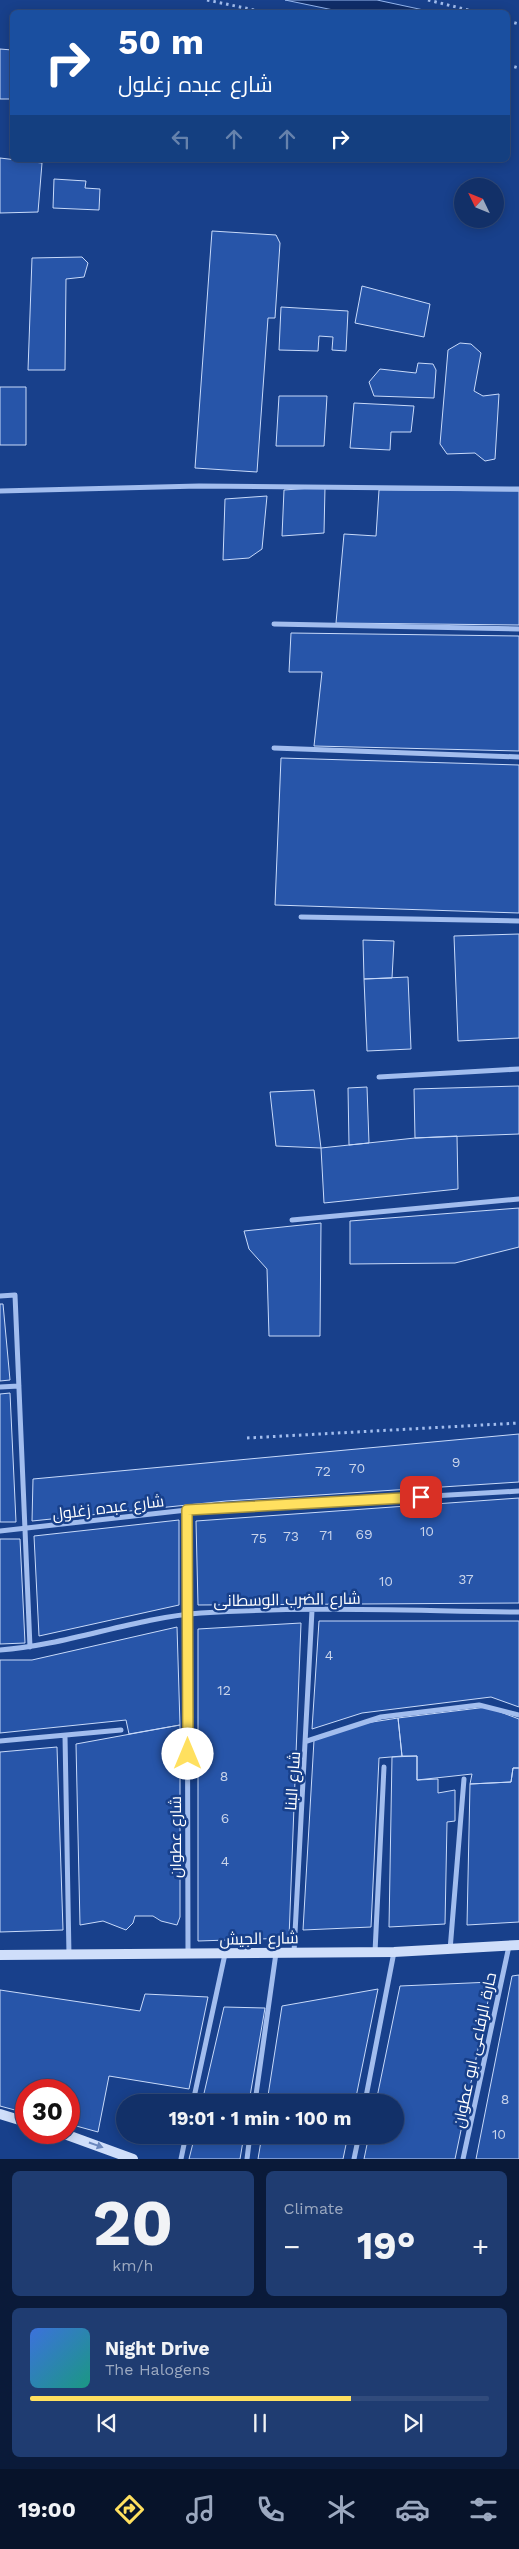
<!DOCTYPE html>
<html lang="en">
<head>
<meta charset="utf-8">
<style>
	:root { --surface:#123068; --page:#1f3c71; --text:#f1f3f6; --muted:#9ca9c0; --line:#314b7c; --accent:#ffe05f }
	body { margin:0; font-family:"Work Sans",Cairo,sans-serif; background:var(--page); color:var(--text); height:100vh; display:flex; flex-direction:column; font-size:19px; white-space:nowrap }
	* { box-sizing:border-box; margin:0 }
	p { font-size:16px; color:var(--muted) }
	.icon { flex:none; width:28px; height:28px; fill:none; stroke:currentColor; stroke-width:2; stroke-linecap:round; stroke-linejoin:round }
	.map { position:relative; height:2159px; overflow:hidden }
	.drawer { display:flex; flex-direction:column; gap:12px; padding:12px; background:#0a1a39; flex:1 }
	.drawer>* { flex:none }
	.hud { position:absolute; left:10px; top:10px; width:500px; height:152px; border-radius:8px; box-shadow:0 2px 12px #0003,0 0 0 1px var(--line); background:#1a4fa0; color:#fff; overflow:hidden }
	.needle { width:32px; rotate:313deg }
	.controls { position:absolute; left:454px; top:178px; display:grid; gap:10px }
	.controls a { display:grid; place-items:center; width:50px; height:50px; border-radius:50%; background:var(--surface); box-shadow:0 2px 12px #0003,0 0 0 1px var(--line); font-size:25px }
	.speed { position:absolute; left:15px; top:2079px; display:flex; gap:10px; font-size:25px; font-weight:700; text-align:center }
	.speed>* { display:grid; place-content:center; width:65px; height:65px; border-radius:50%; background:var(--surface); box-shadow:0 2px 12px #0003,0 0 0 1px var(--line); line-height:1 }
	.speed .limit { border:8px solid #d22; background:#fff; color:#111 }
	.pin { position:absolute; display:grid; place-items:center; width:42px; height:42px; color:#fff; margin:-21px; border-radius:10px; box-shadow:0 2px 8px #0006 }
	.me { position:absolute; width:55px; margin:-28px; rotate:0deg; stroke-linejoin:round; filter:drop-shadow(0 0 4px #0008) }
	.turn { display:flex; align-items:center; gap:18px; height:105px; padding:0 25px; font-size:22px }
	.turn .icon { width:65px; height:65px; stroke-width:2.5 }
	.turn b { display:block; font-size:35px; line-height:42px }
	.lanes { display:flex; align-items:center; height:48px; padding:0 25px; background:#0003; justify-content:center; gap:25px; direction:ltr }
	.lanes .off { opacity:.35 }
	.big { font-size:38px; font-weight:700; line-height:1.1 }
	.drawer .card { flex:1; display:flex; flex-direction:column; justify-content:center; gap:8px; min-width:0; padding:0 18px; border-radius:8px; background:var(--page) }
	.drawer .dial { align-items:center; gap:0 }
	.dial b { font-size:65px; line-height:1 }
	.song { display:flex; align-items:center; gap:15px }
	.cover { width:60px; height:60px; border-radius:8px; background:linear-gradient(135deg,hsl(220 70% 55%),hsl(170 70% 35%)) }
	.played { height:5px; border-radius:2px; background:linear-gradient(90deg,var(--accent) 70%,var(--line) 70%) }
	.keys { display:flex; justify-content:space-around; direction:ltr }
	.heat { display:flex; justify-content:space-between; align-items:center; font-size:28px; direction:ltr }
	.drawer .tiles { flex:1; display:grid; gap:12px; grid-template-columns:1fr 1fr }
	.card:last-child { grid-column:span 2 }
	.trip { position:absolute; left:116px; top:2094px; width:288px; height:50px; border-radius:25px; background:var(--surface); box-shadow:0 2px 12px #0003,0 0 0 1px var(--line); font-weight:700; line-height:50px; text-align:center }
	.tab-bar { display:flex; height:80px; justify-content:space-around; align-items:center; background:#07132a; color:var(--muted) }
	.tab-bar .icon { width:35px; height:35px }
	.tab-bar .active { color:var(--accent) }
	.tab-bar b { font-size:22px; color:var(--text) }
	.map>svg:first-child { display:block }
	.water { fill:#102d68; stroke:#95b7f0 }
	.building { fill:#2755a9; stroke:#c8dafa }
	.lines { fill:none; stroke-linecap:round; stroke-linejoin:round }
	.path { stroke:#a2bdee; stroke-width:3; stroke-dasharray:2.5 4; stroke-linecap:butt }
	.street { stroke:#a2bdee; stroke-width:5 }
	.secondary { stroke:#cfdefa; stroke-width:10 }
	.oneway { fill:#6a87bd }
	.route-casing { stroke:#a6923e; stroke-width:12 }
	.route { stroke:#ffe05f; stroke-width:9 }
	.labels { text-anchor:middle; stroke-width:5; stroke-linejoin:round; paint-order:stroke }
	.number-label { font-size:14px; fill:#c9d4ea }
	.street-label { font-size:16px; fill:#fff; stroke:#18408b }
</style>
</head>
<body>
<div class="map">
<svg width="519" height="2159" viewBox="0 0 519 2159">
	<rect width="100%" height="100%" fill="#18408b"/>
	<path class="water" d="M285,0H377L433,12H343Z"/>
	<path class="building" d="M0,49L12,50V99H0Z
		M0,158L42,163L38,212L0,213Z
		M54,179L86,181L85,188L100,189L99,210L53,208Z
		M212,231L276,235L280,243L275,318H268L257,472L195,468Z
		M82,257L88,263L84,277L66,279L65,370H28L32,258Z
		M362,286L430,304L424,337L355,323Z
		M281,307L348,311L346,351L332,350L333,337L319,336L318,351L279,350Z
		M460,343L471,344L481,353L474,391L483,396L499,394L495,459L485,461L475,453L447,454L440,444L448,350Z
		M418,363L433,364L436,370L434,398L374,396L369,382L380,369L416,373Z
		M0,387H26V445H0Z
		M279,396H327L324,446H276Z
		M354,403L414,406L411,432H391L390,450L350,448Z
		M325,487L324,533L282,536L284,490Z
		M379,490L519,491V625L336,623L344,534L376,536Z
		M267,496L262,549L249,558L223,560L225,499Z
		M291,633L519,636V751L314,746L322,672H289Z
		M281,758L519,765V913L275,905Z
		M519,934V1038L458,1041L454,936Z
		M363,940L394,941L392,978L364,979Z
		M408,977L411,1049L367,1051L364,979Z
		M519,1086V1134L415,1138L414,1089Z
		M367,1087L369,1143L349,1145L348,1088Z
		M314,1090L321,1148L276,1146L270,1092Z
		M457,1136L458,1189L324,1203L321,1148L415,1138Z
		M519,1208V1247L455,1263L350,1264V1221Z
		M321,1223L320,1336H269L267,1269L249,1249L244,1231Z
		M0,1304H3L10,1380L0,1381Z
		M10,1393L16,1522H0V1394Z
		M519,1434V1482L226,1501L32,1521L33,1479Z
		M519,1498V1603L198,1605L196,1521Z
		M179,1520V1605L39,1636L34,1536Z
		M0,1539H20L25,1643L0,1644Z
		M319,1621H519V1707L491,1697L362,1713L312,1729Z
		M301,1623L289,1938L198,1941V1629Z
		M177,1627L180,1725L129,1734L126,1720L0,1733V1660H32Z
		M487,1707L519,1719V1768H513L511,1782L470,1784L472,1774L417,1780V1756H402L398,1718Z
		M398,1718L402,1756L379,1758L371,1927L303,1930L314,1740L366,1723Z
		M180,1725V1917L177,1925L161,1921L153,1916H135L133,1923L126,1930L103,1921L80,1925L76,1744Z
		M57,1747L63,1930L0,1932V1752Z
		M417,1756V1780L438,1779V1793L455,1790V1821L447,1822L445,1924L389,1927L392,1757Z
		M513,1768H519V1922L467,1925L470,1784L511,1782Z
		M519,1975V2159H476L512,1976Z
		M492,1982L455,2159H364L369,2135H395V2102H376L400,1986Z
		M378,1989L355,2102H267L282,2006Z
		M0,1990L140,2011L145,1994L208,1997L189,2089L109,2076L98,2132L69,2124V2090H26V2113L0,2106Z
		M224,2007L265,2008L249,2102H202Z
		M195,2135H244L240,2159H189Z
		M262,2135H348L343,2159H258Z"/>
	<g class="lines">
		<path class="path" d="M207,0L264,12
			M428,0L476,12
			M508,21L519,24
			M508,65L519,68
			M247,1438L519,1423"/>
		<path class="street" d="M0,491L199,486L519,489
			M274,624L519,629
			M274,748L519,757
			M301,917L519,921
			M379,1077L519,1069
			M292,1220L519,1199
			M0,1296L15,1295L30,1647
			M0,1387L19,1386
			M187,1510L188,1953
			M0,1531L187,1510L519,1491
			M0,1650C68,1645 133,1618 201,1613C307,1606 413,1611 519,1612
			M65,1736L69,1955
			M0,1741L121,1730
			M307,1741L381,1717L479,1705L519,1715
			M450,1950L464,1779
			M294,1952L312,1610
			M375,1952L384,1767
			M193,2102L225,1954
			M255,2102L276,1953
			M365,2102L394,1952
			M181,2159L186,2135
			M247,2159L250,2135
			M354,2159L359,2135
			M463,2159L509,1946"/>
		<path class="secondary" d="M0,1955L394,1952L519,1945
			M0,2114L26,2122
			M59,2132L133,2159"/>
	</g>
	<defs><path id="oneway-solid" d="M-6-.8H1V-3.2L6.5 0L1 3.2V.8H-6Z" transform="scale(1.25)"/></defs>
	<use class="oneway" href="#oneway-solid" transform="translate(96 2145) rotate(19)"/>
	<g class="lines">
		<g class="route-casing">
			<path id="route" d="M188,1754L187,1510L421,1497"/>
		</g>
		<use href="#route" class="route"/>
	</g>
	<g class="labels">
		<g class="number-label">
			<text x="456" y="1467">9</text>
			<text x="357" y="1473">70</text>
			<text x="323" y="1476">72</text>
			<text x="427" y="1536">10</text>
			<text x="364" y="1539">69</text>
			<text x="326" y="1540">71</text>
			<text x="291" y="1541">73</text>
			<text x="259" y="1543">75</text>
			<text x="466" y="1584">37</text>
			<text x="386" y="1586">10</text>
			<text x="329" y="1660">4</text>
			<text x="224" y="1695">12</text>
			<text x="224" y="1781">8</text>
			<text x="225" y="1823">6</text>
			<text x="225" y="1866">4</text>
			<text x="505" y="2104">8</text>
			<text x="499" y="2139">10</text>
		</g>
		<g class="street-label">
			<text transform="translate(108 1507) rotate(-7)" y="6">شارع عبده زغلول</text>
			<text transform="translate(287 1599) rotate(-1)" y="6">شارع الضرب الوسطانى</text>
			<text transform="translate(292 1781) rotate(-86)" y="6">شارع البنا</text>
			<text transform="translate(175 1837) rotate(-90)" y="6">شارع عطوان</text>
			<text transform="translate(259 1938) rotate(-1)" y="6">شارع الجيش</text>
			<text transform="translate(474 2050) rotate(-78)" y="6">حارة الرفاعى ابو عطوان</text>
		</g>
	</g>
</svg>
<div class="controls">
<a><svg class="needle" viewBox="-14 -14 28 28"><path d="M0-13l5 13h-10z" fill="#e53935"/><path d="M0 13l5-13h-10z" fill="#9ca9c0"/></svg></a>
</div>
<div class="speed"><div class="limit">30</div></div>
<div class="pin" style="left:421px;top:1497px;background:#d93025"><svg class="icon" aria-label="arrive" viewBox="0 0 24 24"><path d="M6 21V4h12l-3 4 3 4H6"/></svg></div>
<svg class="me" style="left:188px;top:1754px" viewBox="-20 -20 40 40"><circle r="19" fill="#fff"/><path d="M0-13L10 11 0 6-10 11z" fill="#ffe05f"/></svg>
<div class="trip">19:01 · 1 min · 100 m</div>
<div class="hud">
<div class="turn"><svg class="icon" aria-label="right" viewBox="0 0 24 24"><path d="M7 20v-9h11M14 6l5 5-5 5"/></svg><div><b>50 m</b>شارع عبده زغلول</div></div>
<div class="lanes"><svg class="icon off" aria-label="left" viewBox="0 0 24 24"><path d="M17 20v-9H6M10 6l-5 5 5 5"/></svg><svg class="icon off" aria-label="ahead" viewBox="0 0 24 24"><path d="M12 20V5M6 11l6-6 6 6"/></svg><svg class="icon off" aria-label="ahead" viewBox="0 0 24 24"><path d="M12 20V5M6 11l6-6 6 6"/></svg><svg class="icon" aria-label="right" viewBox="0 0 24 24"><path d="M7 20v-9h11M14 6l5 5-5 5"/></svg></div>
</div>
</div>
<section class="drawer">
<div class="tiles">
<div class="card dial"><b>20</b><p>km/h</p></div>
<div class="card"><p>Climate</p>
<div class="heat"><a>−</a><b class="big">19°</b><a>+</a></div>
</div>
<div class="card">
<div class="song"><i class="cover"></i><div><b>Night Drive</b><p>The Halogens</p></div></div>
<div class="played"></div>
<div class="keys"><svg class="icon" aria-label="previous" viewBox="0 0 24 24"><path d="M18 5L8 12l10 7zM5 5v14"/></svg><svg class="icon" aria-label="pause" viewBox="0 0 24 24"><path d="M8 5v14M16 5v14"/></svg><svg class="icon" aria-label="next" viewBox="0 0 24 24"><path d="M6 5l10 7-10 7zM19 5v14"/></svg></div>
</div>
</div>
</section>
<nav class="tab-bar">
<b>19:00</b>
<svg class="icon active" aria-label="directions" viewBox="0 0 24 24"><path d="M12 3l9 9-9 9-9-9zM9 14v-3h6M13 9l2 2-2 2"/></svg>
<svg class="icon" aria-label="music" viewBox="0 0 24 24"><path d="M9 18V5l10-2v13"/><circle cx="6" cy="18" r="3"/><circle cx="16" cy="16" r="3"/></svg>
<svg class="icon" aria-label="phone" viewBox="0 0 24 24"><path d="M5 4h4l2 5-3 2q2 4 5 5l2-3 5 2v4C11 20 4 13 5 4z"/></svg>
<svg class="icon" aria-label="climate" viewBox="0 0 24 24"><path d="M12 3v18M4 7l16 10M4 17L20 7"/></svg>
<svg class="icon" aria-label="car" viewBox="0 0 24 24"><path d="M5 17H2v-5l4-1 3-4h7l3 4 3 1v5h-3M9 17h6M6 11h13"/><circle cx="7" cy="17" r="2"/><circle cx="17" cy="17" r="2"/></svg>
<svg class="icon" aria-label="filters" viewBox="0 0 24 24"><path d="M4 7h16M4 17h16"/><circle cx="9" cy="7" r="2"/><circle cx="15" cy="17" r="2"/></svg>
</nav>
</body>
</html>
